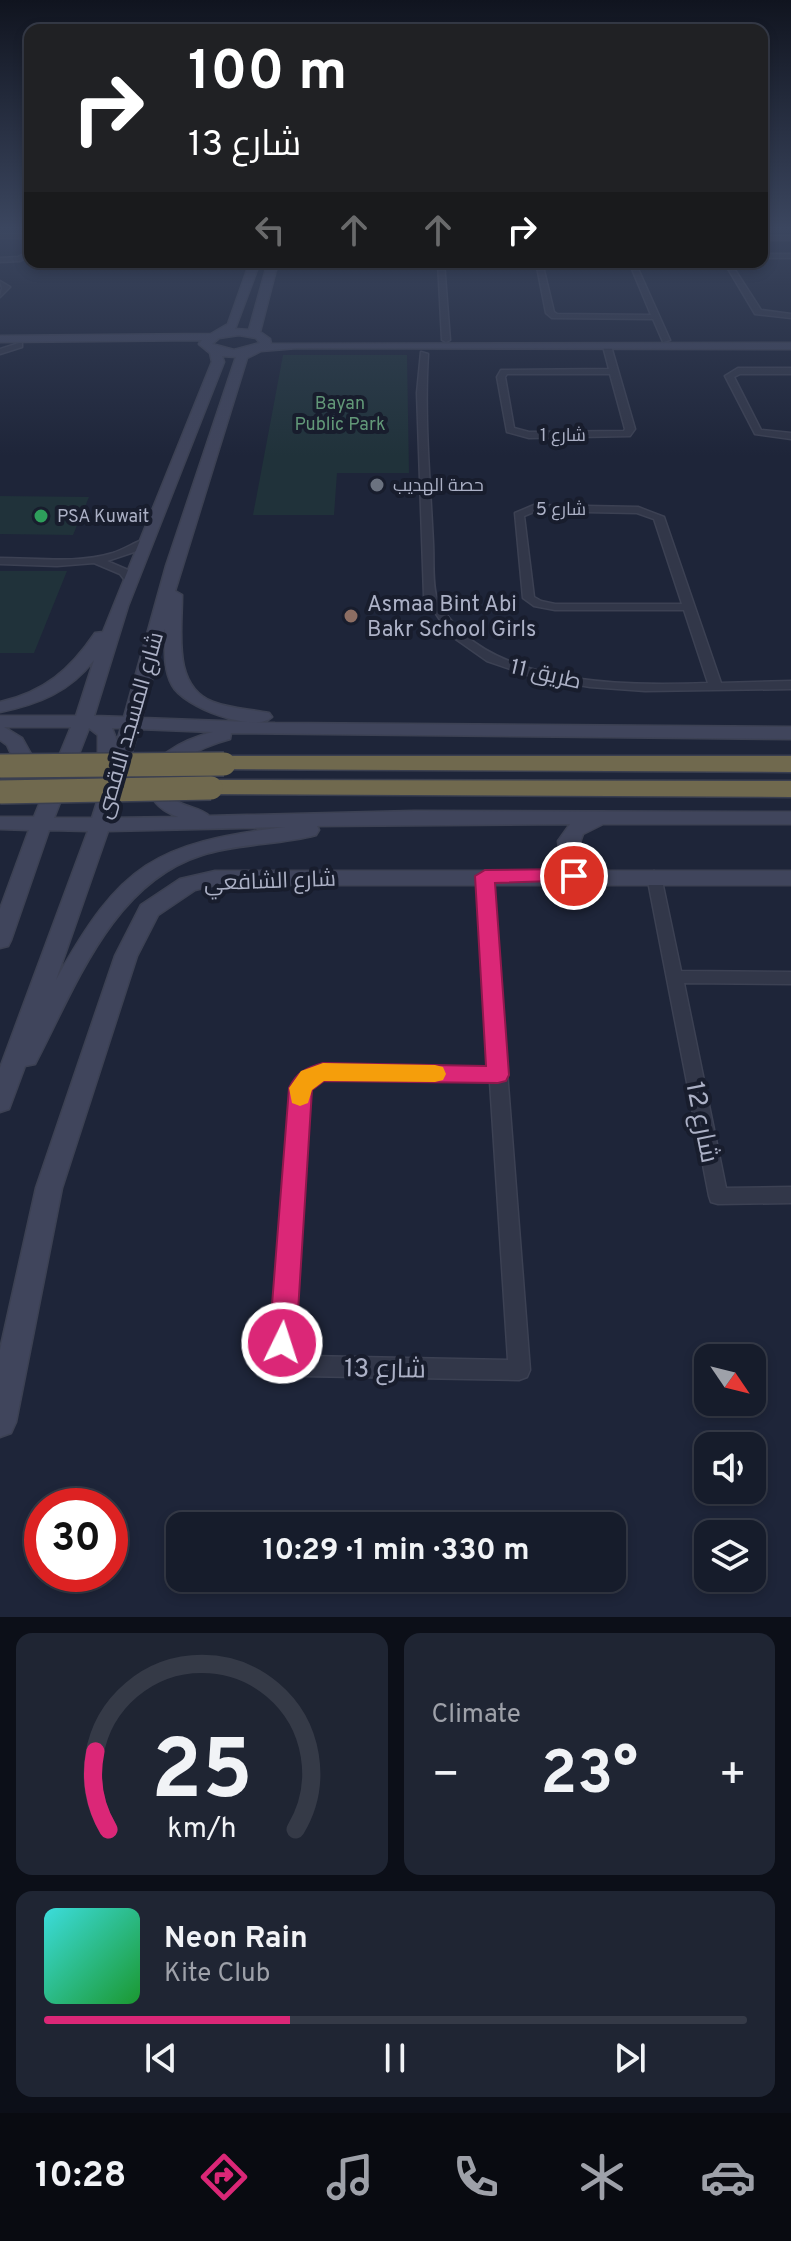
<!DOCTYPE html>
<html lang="en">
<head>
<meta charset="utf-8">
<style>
	:root { --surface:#161c2b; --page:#1f2533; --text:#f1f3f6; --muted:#9ea1a9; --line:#353a47; --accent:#db2777 }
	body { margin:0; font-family:Overpass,Cairo,sans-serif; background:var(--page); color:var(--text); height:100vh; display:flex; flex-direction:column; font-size:30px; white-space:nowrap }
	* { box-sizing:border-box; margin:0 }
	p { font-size:26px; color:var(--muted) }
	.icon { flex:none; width:44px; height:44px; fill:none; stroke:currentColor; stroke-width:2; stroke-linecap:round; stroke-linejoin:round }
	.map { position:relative; height:1617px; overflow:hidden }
	.drawer { display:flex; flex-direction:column; gap:16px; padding:16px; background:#0c0f18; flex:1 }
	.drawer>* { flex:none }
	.guide { position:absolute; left:24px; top:24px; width:744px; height:244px; border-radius:16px; box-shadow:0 4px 12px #0003,0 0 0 2px var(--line); background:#202124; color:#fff; overflow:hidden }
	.needle { width:52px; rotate:125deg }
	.fabs { position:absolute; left:694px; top:1344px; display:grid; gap:16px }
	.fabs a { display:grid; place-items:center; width:72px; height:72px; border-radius:16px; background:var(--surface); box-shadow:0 4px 12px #0003,0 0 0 2px var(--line); font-size:40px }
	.speed { position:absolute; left:24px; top:1488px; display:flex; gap:16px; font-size:40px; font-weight:700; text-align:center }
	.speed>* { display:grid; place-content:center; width:104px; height:104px; border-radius:50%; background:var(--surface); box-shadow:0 4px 12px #0003,0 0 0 2px var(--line); line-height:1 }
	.speed .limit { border:12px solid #d22; background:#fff; color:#111 }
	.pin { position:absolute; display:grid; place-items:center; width:68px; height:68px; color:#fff; margin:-34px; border:4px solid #fff; border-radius:50%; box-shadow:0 2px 8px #0007 }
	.me { position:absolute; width:88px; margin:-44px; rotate:4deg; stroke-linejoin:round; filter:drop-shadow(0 0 6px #0008) }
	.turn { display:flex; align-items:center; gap:28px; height:168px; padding:0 32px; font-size:36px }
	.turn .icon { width:104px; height:104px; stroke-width:2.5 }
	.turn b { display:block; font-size:56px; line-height:68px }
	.lanes { display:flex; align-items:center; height:76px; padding:0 32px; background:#0003; justify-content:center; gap:40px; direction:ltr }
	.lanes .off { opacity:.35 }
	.big { font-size:60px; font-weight:700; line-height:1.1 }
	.drawer .widget { flex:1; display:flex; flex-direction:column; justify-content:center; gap:12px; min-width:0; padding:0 28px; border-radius:16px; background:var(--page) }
	.drawer .dial { align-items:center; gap:0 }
	.dial svg { height:208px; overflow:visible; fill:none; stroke:var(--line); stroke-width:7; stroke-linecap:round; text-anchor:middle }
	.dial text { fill:var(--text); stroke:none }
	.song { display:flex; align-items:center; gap:24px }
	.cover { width:96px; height:96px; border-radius:12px; background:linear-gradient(135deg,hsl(180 70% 55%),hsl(130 70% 35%)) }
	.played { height:8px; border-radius:4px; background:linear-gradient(90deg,var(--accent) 35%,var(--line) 35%) }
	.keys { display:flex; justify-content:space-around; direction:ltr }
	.heat { display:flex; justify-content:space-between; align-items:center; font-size:44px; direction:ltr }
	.drawer .tiles { flex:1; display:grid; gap:16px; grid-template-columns:1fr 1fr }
	.widget:last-child { grid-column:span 2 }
	.trip { position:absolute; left:166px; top:1512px; width:460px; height:80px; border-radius:16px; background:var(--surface); box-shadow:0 4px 12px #0003,0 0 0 2px var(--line); font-weight:700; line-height:80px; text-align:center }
	.tab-bar { display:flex; height:128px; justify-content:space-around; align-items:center; background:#090b11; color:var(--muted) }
	.tab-bar .icon { width:56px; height:56px }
	.tab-bar .selected { color:var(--accent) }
	.tab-bar b { font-size:36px; color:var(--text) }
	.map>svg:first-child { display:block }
	.green { fill:#20323a }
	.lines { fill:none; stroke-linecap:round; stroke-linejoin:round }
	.street-casing { stroke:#3c4153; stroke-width:3 }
	.secondary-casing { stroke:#3c4153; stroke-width:3 }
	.highway-casing { stroke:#3a3f50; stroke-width:3 }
	.street { fill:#323749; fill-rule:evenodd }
	.secondary { fill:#40455c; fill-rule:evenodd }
	.highway { fill:#70694e; fill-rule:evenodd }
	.highway-bridge-casing { stroke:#3a3f50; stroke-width:26; stroke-linecap:butt }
	.highway-bridge { stroke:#70694e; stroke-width:23 }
	.route { fill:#db2777; stroke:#8e194d; stroke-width:2 }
	.slow { fill:#f59e0b }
	.worship-dot { fill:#6b7280; stroke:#181d2d; stroke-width:3 }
	.leisure-dot { fill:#2e9e5b; stroke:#181d2d; stroke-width:3 }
	.education-dot { fill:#8d6e63; stroke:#181d2d; stroke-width:3 }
	.labels { text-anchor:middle; stroke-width:8; stroke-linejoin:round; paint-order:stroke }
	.far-park-label { font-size:18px; fill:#629878; stroke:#181d2d }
	.far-street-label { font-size:18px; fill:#acb1c6; stroke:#181d2d }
	.far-poi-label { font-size:18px; fill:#acb1c6; stroke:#181d2d; text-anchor:start }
	.poi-label { font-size:22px; fill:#acb1c6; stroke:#181d2d; text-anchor:start }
	.street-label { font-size:22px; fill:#acb1c6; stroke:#181d2d }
	.near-street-label { font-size:26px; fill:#acb1c6; stroke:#181d2d }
</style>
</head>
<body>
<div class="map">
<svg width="791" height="1617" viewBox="0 0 791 1617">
	<rect width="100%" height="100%" fill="#1e2539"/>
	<path class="green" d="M283,355H407L409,473H337L334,515H253Z
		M0,496L89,497L73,535L0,534Z
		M0,571H67L34,653H0Z"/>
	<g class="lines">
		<g class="street-casing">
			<path id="street" d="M0,234H30V238H0Z
				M762,236H791V240H762Z
				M30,251V256L20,261L0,262V258L18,257Z
				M762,254H791V258H762Z
				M438,262H444L450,340L446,342L442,340Z
				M536,262H542L554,312L557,314L651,315L629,262H635L670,340L663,342L653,319L552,318L546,313Z
				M724,262H730L761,310L791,314V318L755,314Z
				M0,281L10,287L0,297L2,288Z
				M19,343H22V347L0,354V349Z
				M607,344L611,346L635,429L630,436L529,438L507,432L497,377L501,370L609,369L603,346ZM507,374H610L625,429L624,431L529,432L514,428L505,377Z
				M421,352L428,354C424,417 430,480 433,543C434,558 432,586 437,598C478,687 625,686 708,683L684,610H555L534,606L523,598L515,513L534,505L638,507L664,517L721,683L791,681V689L645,691L590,687L533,677L487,661L450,635L424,596L417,393ZM536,511L637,513L654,519L682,604H555L541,601L534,597L524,516Z
				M738,368H791V374H740L734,377L761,430L791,433V439L755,434L725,376Z
				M147,538L152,541L151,543L134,552L107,561L128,570L137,581L131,584L127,583L120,574L94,563L57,566L0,564V558C37,558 77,564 113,553C125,549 135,542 147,538Z
				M485,871L492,876L530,1370L527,1377L519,1380L302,1376C289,1371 277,1355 272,1343L292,1088L303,1072L323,1065L490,1068L478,876ZM324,1079L490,1082L508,1360L307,1356L293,1340L310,1089L315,1082Z
				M654,871L661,876L681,971L791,972V984L684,983L726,1188L791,1187V1203L718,1204L711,1202L709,1196L647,876Z"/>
		</g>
		<g class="secondary-casing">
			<path id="secondary" d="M250,262H260L235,329L249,330L268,262H278L260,332L270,339L271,344L791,343V349L297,348L261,351L247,358L175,591L182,595C182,632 172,686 213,702C231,709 251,709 269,713L272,717C255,734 183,707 172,685C163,669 165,647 165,629L142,718L275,723L791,727V739L231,733L230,739C211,744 147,767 171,796C181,808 199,806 209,816L414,811L791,812V824H603L583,834L578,848L583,871H791V885H215L195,890L158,915L137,956L62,1188L16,1422L11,1433L0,1437V1350L36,1188L115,956L141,905L180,879L215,871H562L558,841L570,824L317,826L319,830L316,835C279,845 239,843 202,855C112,883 75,988 35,1064L25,1066L9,1109L0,1112V1068L88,831L49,830L11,940L8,946L0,948V909L29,830L0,829V817H34L71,727H4L22,738L32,756C27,773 19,793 0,798V781L7,774L12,756L7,745L0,740V716H76L94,660C69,692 39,704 0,712V702C44,692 70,670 95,633L103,632L212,362L210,353L199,344L202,340L0,342V336L211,334L228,324ZM239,335L256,338L260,343L234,350L212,344L219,338ZM222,356L236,357L166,566L124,717L94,716L128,606L224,362ZM89,728L98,735V772L105,777L92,818H54ZM112,728H121L117,741ZM139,729L213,732C189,738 137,759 150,792C154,805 165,812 178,817L112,818ZM285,827C155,843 120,864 56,980L108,831Z"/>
		</g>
		<g class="highway-casing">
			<path id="highway" d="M224,756H791V772L215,769L212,764L215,759Z
				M211,780L791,781V797L202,794L198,788L202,782Z"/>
		</g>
		<use href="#street" class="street"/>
		<use href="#secondary" class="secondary"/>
		<use href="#highway" class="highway"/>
		<g class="highway-bridge-casing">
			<path id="highway-bridge" d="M0,766L224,764
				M0,792L211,788"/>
		</g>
		<use href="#highway-bridge" class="highway-bridge"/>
	</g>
	<linearGradient id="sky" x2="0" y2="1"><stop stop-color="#10141f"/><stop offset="0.5" stop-color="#3b465f"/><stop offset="1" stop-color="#3b465f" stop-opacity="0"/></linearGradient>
	<rect width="791" height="456" fill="url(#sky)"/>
	<path class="route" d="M574,869L581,871L584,876L581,880L495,883L509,1075L506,1081L498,1083L324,1081L312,1090L296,1343L292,1352L282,1356L273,1352L269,1343L289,1088C297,1072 306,1068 323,1063L486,1066L475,876L485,870Z"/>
	<path class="slow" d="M323,1063L435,1065L443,1067L446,1074L443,1080L435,1082L324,1081L312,1090L308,1103L300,1106L292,1103L289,1088L301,1071Z"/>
	<circle class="worship-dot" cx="377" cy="485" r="8"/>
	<circle class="leisure-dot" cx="41" cy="516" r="8"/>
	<circle class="education-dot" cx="351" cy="616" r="8"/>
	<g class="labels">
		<g class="far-park-label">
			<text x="340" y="409">Bayan<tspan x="340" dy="21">Public Park</tspan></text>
		</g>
		<g class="far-street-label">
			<text x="563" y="441">شارع 1</text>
			<text x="561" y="515">شارع 5</text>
		</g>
		<g class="far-poi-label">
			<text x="393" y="491">حصة الهديب</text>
			<text x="57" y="522">PSA Kuwait</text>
		</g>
		<g class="poi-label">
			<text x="367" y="611">Asmaa Bint Abi<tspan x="367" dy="25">Bakr School Girls</tspan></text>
		</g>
		<g class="street-label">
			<text transform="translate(546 673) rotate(13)" y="8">طريق 11</text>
			<text transform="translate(129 725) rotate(-74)" y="8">شارع المسجد الاقصى</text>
			<text transform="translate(270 880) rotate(-2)" y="8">شارع الشافعي</text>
		</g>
		<g class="near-street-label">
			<text transform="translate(703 1122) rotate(79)" y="9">شارع 12</text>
			<text transform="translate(385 1368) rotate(1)" y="9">شارع 13</text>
		</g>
	</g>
</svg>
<div class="fabs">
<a><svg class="needle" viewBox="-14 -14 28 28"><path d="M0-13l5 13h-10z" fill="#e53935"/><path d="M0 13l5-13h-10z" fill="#9ea1a9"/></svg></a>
<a><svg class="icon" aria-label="sound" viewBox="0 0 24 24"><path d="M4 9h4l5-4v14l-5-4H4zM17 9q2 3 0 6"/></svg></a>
<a><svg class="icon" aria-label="layers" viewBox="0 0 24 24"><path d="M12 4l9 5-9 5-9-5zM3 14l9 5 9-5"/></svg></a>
</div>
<div class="speed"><div class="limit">30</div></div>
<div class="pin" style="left:574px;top:876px;background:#d93025"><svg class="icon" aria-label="arrive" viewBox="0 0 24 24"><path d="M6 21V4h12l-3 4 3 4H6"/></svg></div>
<svg class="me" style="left:282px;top:1343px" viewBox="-20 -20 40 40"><circle r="17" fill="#db2777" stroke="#fff" stroke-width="3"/><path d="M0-11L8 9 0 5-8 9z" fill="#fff"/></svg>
<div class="trip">10:29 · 1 min · 330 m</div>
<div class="guide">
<div class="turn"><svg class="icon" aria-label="right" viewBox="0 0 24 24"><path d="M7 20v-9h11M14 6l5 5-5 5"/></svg><div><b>100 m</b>شارع 13</div></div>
<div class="lanes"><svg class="icon off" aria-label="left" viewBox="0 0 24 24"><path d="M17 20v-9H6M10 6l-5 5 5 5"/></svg><svg class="icon off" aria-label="ahead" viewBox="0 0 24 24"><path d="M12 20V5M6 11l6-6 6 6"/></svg><svg class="icon off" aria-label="ahead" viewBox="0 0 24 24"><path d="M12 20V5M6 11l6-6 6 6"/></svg><svg class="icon" aria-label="right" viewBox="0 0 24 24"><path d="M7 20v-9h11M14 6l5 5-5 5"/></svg></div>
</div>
</div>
<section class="drawer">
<div class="tiles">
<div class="widget dial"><svg viewBox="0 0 100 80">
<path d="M14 69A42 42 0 1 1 86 69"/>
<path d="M14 69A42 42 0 0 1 9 39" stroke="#db2777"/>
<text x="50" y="56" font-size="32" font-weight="700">25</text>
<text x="50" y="72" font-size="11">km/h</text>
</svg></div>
<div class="widget"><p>Climate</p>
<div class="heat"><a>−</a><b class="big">23°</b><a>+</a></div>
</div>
<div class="widget">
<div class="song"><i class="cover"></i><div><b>Neon Rain</b><p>Kite Club</p></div></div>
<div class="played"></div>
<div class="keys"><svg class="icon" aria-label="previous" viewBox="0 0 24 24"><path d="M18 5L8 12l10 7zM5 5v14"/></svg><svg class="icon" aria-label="pause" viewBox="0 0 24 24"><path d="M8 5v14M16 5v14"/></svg><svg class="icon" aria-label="next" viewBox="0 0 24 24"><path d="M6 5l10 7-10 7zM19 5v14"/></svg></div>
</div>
</div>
</section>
<nav class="tab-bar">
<b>10:28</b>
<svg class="icon selected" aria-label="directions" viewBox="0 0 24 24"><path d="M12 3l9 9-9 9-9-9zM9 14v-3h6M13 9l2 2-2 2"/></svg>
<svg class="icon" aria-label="music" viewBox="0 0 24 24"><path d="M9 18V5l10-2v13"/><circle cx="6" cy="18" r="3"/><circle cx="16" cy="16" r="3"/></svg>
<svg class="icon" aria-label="phone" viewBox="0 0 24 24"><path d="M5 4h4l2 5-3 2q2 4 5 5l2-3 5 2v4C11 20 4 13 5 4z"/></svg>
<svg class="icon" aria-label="climate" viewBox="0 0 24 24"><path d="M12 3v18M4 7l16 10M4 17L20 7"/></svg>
<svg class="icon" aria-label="car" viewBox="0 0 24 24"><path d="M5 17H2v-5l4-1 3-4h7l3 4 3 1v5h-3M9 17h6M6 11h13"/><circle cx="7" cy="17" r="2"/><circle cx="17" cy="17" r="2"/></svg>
</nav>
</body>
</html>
